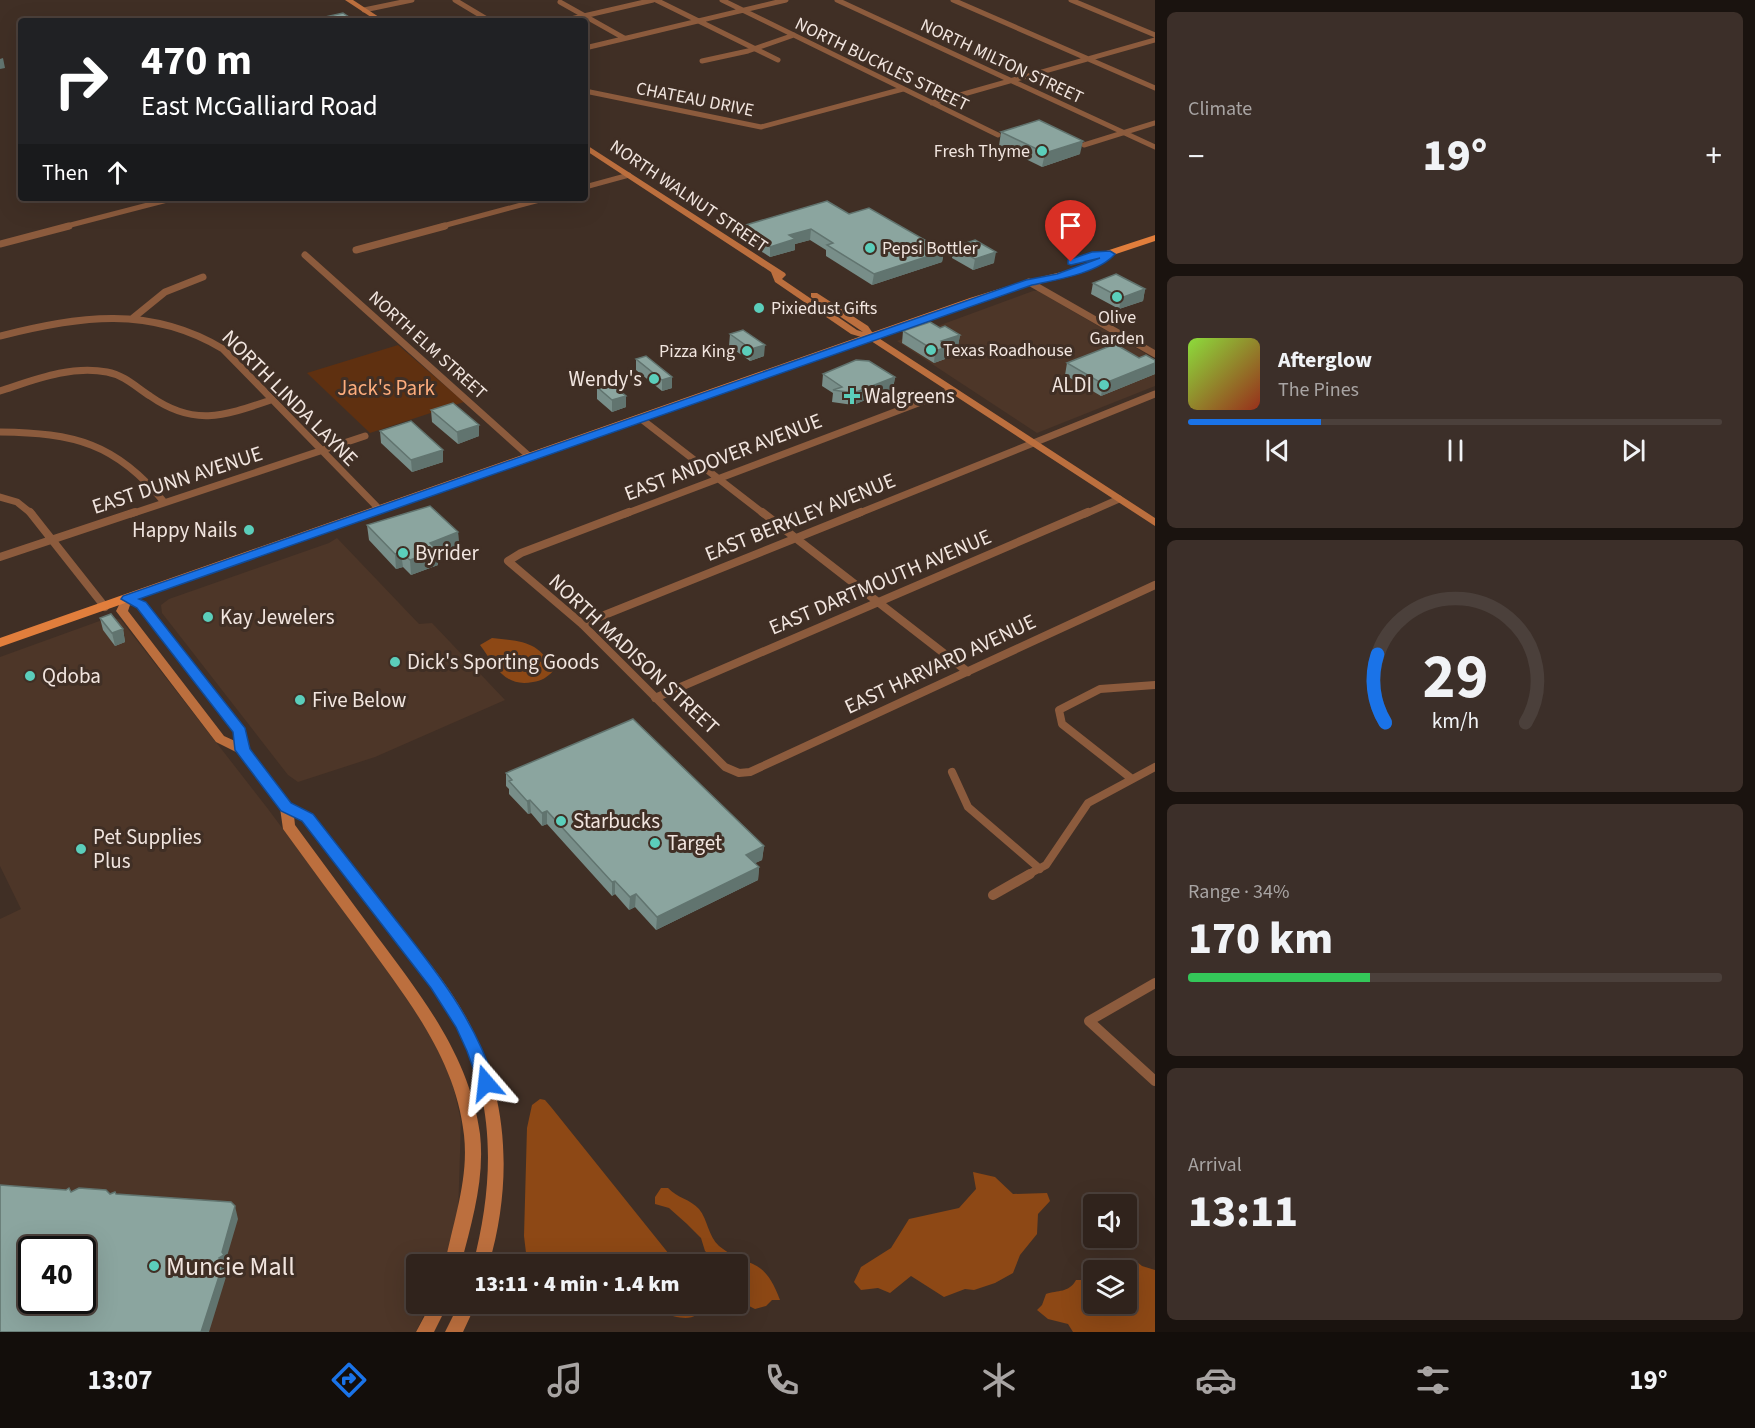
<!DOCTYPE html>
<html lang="en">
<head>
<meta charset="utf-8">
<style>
	:root { --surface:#30231c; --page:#3c2f29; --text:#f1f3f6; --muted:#a8a4a3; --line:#4b403b; --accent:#1a73e8 }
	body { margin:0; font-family:"Source Sans 3",sans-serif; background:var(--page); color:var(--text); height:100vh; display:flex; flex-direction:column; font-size:22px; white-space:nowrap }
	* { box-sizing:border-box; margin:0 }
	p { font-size:20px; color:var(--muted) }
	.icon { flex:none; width:33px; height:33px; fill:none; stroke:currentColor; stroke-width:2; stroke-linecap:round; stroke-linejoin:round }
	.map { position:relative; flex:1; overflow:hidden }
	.sheet { display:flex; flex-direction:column; gap:12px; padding:12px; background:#1a130f; width:600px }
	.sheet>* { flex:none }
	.banner { position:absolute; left:18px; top:18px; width:570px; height:183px; border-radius:6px; box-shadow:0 6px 24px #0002,0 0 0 2px var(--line); background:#202124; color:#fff; overflow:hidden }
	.buttons { position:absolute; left:1083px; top:1194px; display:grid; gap:12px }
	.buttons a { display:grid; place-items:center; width:54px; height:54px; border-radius:6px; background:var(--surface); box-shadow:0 6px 24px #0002,0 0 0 2px var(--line); font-size:30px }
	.speed { position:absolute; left:18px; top:1236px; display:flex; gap:12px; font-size:30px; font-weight:700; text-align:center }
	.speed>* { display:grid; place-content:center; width:78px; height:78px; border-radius:50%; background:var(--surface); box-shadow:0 6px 24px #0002,0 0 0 2px var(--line); line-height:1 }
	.speed .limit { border:3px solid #111; border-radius:9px; background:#fff; color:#111 }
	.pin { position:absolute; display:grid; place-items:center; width:51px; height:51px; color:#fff; margin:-62px -26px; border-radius:50% 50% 50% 0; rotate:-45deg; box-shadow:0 0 6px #0007 }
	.pin .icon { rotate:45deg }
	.me { position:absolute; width:66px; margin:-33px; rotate:343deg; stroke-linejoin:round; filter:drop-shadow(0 0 4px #0008) }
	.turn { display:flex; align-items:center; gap:21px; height:126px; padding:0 24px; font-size:27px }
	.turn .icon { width:78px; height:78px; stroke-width:2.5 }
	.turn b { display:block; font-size:42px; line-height:51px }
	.then { display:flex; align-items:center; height:57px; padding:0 24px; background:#0003; gap:12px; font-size:22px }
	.big { font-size:45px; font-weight:800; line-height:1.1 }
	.sheet .widget { flex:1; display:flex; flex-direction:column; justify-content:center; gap:9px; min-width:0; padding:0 21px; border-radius:9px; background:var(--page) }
	.sheet .dial { align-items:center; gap:0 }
	.dial svg { height:156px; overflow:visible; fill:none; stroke:var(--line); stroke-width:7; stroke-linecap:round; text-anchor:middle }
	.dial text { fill:var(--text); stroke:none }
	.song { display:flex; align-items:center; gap:18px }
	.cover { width:72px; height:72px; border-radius:9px; background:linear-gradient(135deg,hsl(90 70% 55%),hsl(10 70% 35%)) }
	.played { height:6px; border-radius:3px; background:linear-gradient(90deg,var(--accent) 25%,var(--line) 25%) }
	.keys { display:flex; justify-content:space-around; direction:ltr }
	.heat { display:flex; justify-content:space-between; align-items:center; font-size:33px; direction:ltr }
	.charge { height:9px; border-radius:4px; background:linear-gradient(90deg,#34c759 34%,var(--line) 0) }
	.trip { position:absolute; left:406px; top:1254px; width:342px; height:60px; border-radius:6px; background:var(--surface); box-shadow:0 6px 24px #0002,0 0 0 2px var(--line); font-weight:800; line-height:60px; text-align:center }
	.tab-bar { display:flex; height:96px; justify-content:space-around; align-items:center; background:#130e0b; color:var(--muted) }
	.tab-bar .icon { width:42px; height:42px }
	.tab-bar .on { color:var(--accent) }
	.tab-bar b { font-size:27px; color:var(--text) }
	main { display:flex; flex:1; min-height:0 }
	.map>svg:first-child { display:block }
	.built { fill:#4d3628; fill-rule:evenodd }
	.green { fill:#5f3010 }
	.water { fill:#8d4815 }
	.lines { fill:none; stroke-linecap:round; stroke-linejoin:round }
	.street-far3 { stroke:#8c5b3d; stroke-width:5 }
	.street-far2 { stroke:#8c5b3d; stroke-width:7 }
	.street-far1 { stroke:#8c5b3d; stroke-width:8 }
	.street { stroke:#8c5b3d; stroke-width:10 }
	.secondary { fill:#bc6f3e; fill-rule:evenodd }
	.primary { fill:#e17e3c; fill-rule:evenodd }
	.wall { fill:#788e89 }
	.shaded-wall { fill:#61746f }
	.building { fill:#8ba59f; stroke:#61746f; stroke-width:1.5; fill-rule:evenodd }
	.route { fill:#1a73e8; stroke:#114b97; stroke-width:1.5 }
	.poi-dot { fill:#5bcebb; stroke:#402f25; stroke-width:2 }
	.labels { text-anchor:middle; stroke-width:6; stroke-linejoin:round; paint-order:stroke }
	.far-street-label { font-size:18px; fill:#f1e5df; stroke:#402f25 }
	.far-poi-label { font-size:18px; fill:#f1e5df; stroke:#402f25; text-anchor:start }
	.poi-label { font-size:21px; fill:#f1e5df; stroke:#402f25; text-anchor:start }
	.park-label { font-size:21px; fill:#fdad7d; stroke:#402f25 }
	.street-label { font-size:21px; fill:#f1e5df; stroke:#402f25 }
	.near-poi-label { font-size:26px; fill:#f1e5df; stroke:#402f25; text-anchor:start }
</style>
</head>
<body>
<main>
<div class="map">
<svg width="1155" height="1332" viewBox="0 0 1155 1332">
	<rect width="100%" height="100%" fill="#402f25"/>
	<path class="built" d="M1033,291H1038L1155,359V386L1037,433L897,341Z
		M337,538L419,624L432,623L505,700L375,757L298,782L288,775L162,613L161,605L169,599L329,543Z
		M114,618L121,620L268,809L431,1028L453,1085L461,1121L458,1215L446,1264H417V1304H429L416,1332H0V919L21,909L0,866V657L105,619ZM32,1250H82V1300H32Z"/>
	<path class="green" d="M398,345L464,402L370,433L307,373Z"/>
	<path class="water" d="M492,638C521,641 541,641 553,671C548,677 541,681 533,682C504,688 495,665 480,645Z
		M540,1099L545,1100L551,1107L677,1264H542L526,1253L524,1236L527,1128L532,1105Z
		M973,1172L995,1177L1013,1194L1047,1193L1050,1201L1038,1214L1037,1234L1020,1255L1013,1273L995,1283L974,1290L965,1289L944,1297L911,1276L890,1293L878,1288L861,1290L854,1282L861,1267L891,1248L909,1219L959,1208L976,1189Z
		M661,1188H668C677,1198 690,1199 699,1209C708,1220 708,1236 719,1246C749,1270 763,1254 780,1300H772L766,1306L755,1309L739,1301L738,1264H719L705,1251L701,1238L687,1224L669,1208L655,1204V1197Z
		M1128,1261L1137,1262L1142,1266L1155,1270V1332H1073L1068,1324L1048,1319L1037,1310L1042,1305L1046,1294C1058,1290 1069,1293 1076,1280H1093L1094,1304H1126V1270H1120Z
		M640,1304H702C698,1332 657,1310 640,1304Z"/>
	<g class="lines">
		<path class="street-far3" d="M455,0L490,21
			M656,0L778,60
			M722,0L998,135
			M837,0L1155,147
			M953,0L1155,88
			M1071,0L1155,35
			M560,2L624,38
			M364,10L412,0
			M562,21L653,0
			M585,48L786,0
			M702,61L748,51L794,35
			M585,91L761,127L903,89
			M932,103L1155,40
			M1084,145L1155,123
			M585,187L629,175
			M63,227L175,198
			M439,227L547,198"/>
		<path class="street-far2" d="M0,244L69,226
			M356,250L445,226
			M305,255L530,457
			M1029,282L1155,354
			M133,318L165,292L203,277
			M0,336C79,316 150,305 223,349L380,510
			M0,391C34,380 70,365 107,372C124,375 136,387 150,396C194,427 224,416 271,400
			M640,418L764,514
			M0,432C74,433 116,443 164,502
			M0,497L17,502L32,514
			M131,514L365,436
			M625,514L950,391
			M857,514L1155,394
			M1085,514L1119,499"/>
		<path class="street-far1" d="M30,512L105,607
			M629,512L521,553L508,561L582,624L725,767L739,773L750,772L1155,585
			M762,512L968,672
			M0,557L135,512
			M582,624L861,512
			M655,698L1088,512
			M952,772L968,807L1040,869
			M1132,779L1062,724L1059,710L1100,689L1155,685
			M1027,875L1046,865L1088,803L1155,767"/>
		<path class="street" d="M993,895L1030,874
			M1155,983L1089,1021L1155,1081"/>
		<path class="secondary" d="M345,0H353L385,21H377Z
			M585,144L785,273L786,275L782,279L857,330L863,332L811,297V293H817L868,326L874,335L1155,518V526L868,339L851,334L775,282L771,272L585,150Z
			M127,596L145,603L244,729L248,749L291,804L312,814C339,849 366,883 393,918C419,950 446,981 466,1017C509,1094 513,1181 489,1264H473C494,1184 497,1099 455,1025C436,990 410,959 386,928C358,893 330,856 302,820L294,816L295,825C322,862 349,898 376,935C421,995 470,1057 480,1134C485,1178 472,1222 461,1264H445C453,1221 469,1180 464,1135C456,1059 407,999 364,939C337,903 310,866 283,829L280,808L238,753L216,742L116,611L123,597ZM130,605L137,607L234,733L235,741L224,736L128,611Z
			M431,1304H448L434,1332H416Z
			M459,1304H476L463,1332H445Z"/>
		<path class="primary" d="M1155,235V241L1113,255L1104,263L1085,272L1032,285L978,303L0,647V638L970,298L1024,281L1078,268L1097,259L1100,253Z"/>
	</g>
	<path class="wall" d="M1001,132L1080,154L1042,167L999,146Z
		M849,214L944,251L942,262L872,285L826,256V250L810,240L795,244V250L770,257L739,237V227Z
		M954,247L994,263L973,270L952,258Z
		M1093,283L1145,289L1143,301L1119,309L1091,294Z
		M940,328L960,335L958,346L946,351L945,359L934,363L902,343L903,331Z
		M730,334L764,356L750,361L729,346Z
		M636,359L672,388L662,391L636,370Z
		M1067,363H1155V374L1101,396L1065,375Z
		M823,374L895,377L893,389L853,405L832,402L833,393L822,386Z
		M597,387L626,407L612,412L597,399Z
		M431,410L479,425V436L458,444L432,422Z
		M380,431L443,462L412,472L381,443Z
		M367,525L458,532L459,547L438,555V565L411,575L403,567L396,569L369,540Z
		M100,618L123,629L125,642L115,646L103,630Z
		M506,773L764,846L762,860L755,863L759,867L758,880L656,930L635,907L629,910L615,894L612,896L547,824L542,826L531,813L528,814L509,794V789L506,786Z"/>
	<path class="shaded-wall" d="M3,58L5,68L0,69V59Z
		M1083,141L1080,154L1042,167L1045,153Z
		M811,229L810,240L795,244V250L770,257V247L789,235Z
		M944,251L942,262L872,285L874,274Z
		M996,252L994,263L973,270L975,259Z
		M1145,289L1143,301L1119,309L1121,298Z
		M960,335L958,346L946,351L945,359L934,363L935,351L941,341Z
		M765,345L764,356L750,361L751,349Z
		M1155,363V374L1101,396L1103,384Z
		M672,377V388L662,391V380Z
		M895,377L893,389L853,405L854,393Z
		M626,396V407L612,412V400Z
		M479,425V436L458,444L457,432Z
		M443,450V462L412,472L411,460Z
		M458,532L459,547L438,555V565L411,575L410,560L430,543Z
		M401,552L403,567L396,569L395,554Z
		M123,629L125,642L115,646L112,633Z
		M530,800L531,813L528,814L527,801Z
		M547,811V824L542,826V813Z
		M764,846L762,860L745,868L746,855Z
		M759,867L758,880L656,930L657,917Z
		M615,881V894L612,896V882Z
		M636,894L635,907L629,910L630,897Z
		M235,1206L238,1219L225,1263L226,1268L224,1269L226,1277L209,1332H201L219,1258L222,1252Z"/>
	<path class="building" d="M343,13L355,21H332L325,17Z
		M1039,120L1083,141L1045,153L1001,132Z
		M827,201L849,214L869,208L944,251L874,274L827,245L833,243L811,229L789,235L795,239L770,247L739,227Z
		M975,240L996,252L975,259L954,247Z
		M1116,274L1145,289L1121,298L1093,283Z
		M930,322L940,328L945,326L960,335L941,341L947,347L935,351L903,331Z
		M743,330L765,345L751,349L730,334Z
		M1115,344L1139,358L1146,355L1155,360V363L1103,384L1067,363Z
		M646,356L672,377L662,380L636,359Z
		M856,360L869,361L895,377L854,393L833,390L842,387L823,374Z
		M610,383L626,396L612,400L597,387Z
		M453,403L479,425L457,432L431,410Z
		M411,421L443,450L411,460L380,431Z
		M430,506L458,532L430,543L437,550L410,560L401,552L395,554L367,525Z
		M111,614L123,629L112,633L100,618Z
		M633,719L764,846L746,855L759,867L657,917L636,894L630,897L615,881L612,882L547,811L542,813L530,800L527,801L509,781L512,780L506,773Z
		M0,1185L66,1190L69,1188L71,1192L79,1188L106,1190L110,1194L115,1192L116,1194L231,1202L235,1206L222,1252L224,1255L219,1258L223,1264L201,1332H0ZM32,1250H82V1300H32Z"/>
	<path class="route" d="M1110,251L1115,254C1099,273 1056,280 1032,285L139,599L146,602L245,728L250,749L291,803L313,814C340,849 368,884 395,919C437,972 474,1018 495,1083L492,1088L486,1090L480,1088L467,1051L456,1027L431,988L302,821L281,811L235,750L233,732L137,608L121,599L123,596L926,315L1026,280L1057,274L1100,258L1071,265L1068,264V260L1092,252Z"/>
	<g class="poi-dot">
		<circle cx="1042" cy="151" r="6"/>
		<circle cx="870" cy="248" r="6"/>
		<circle cx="1117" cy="297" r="6"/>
		<circle cx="759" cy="308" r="6"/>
		<circle cx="931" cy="350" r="6"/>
		<circle cx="747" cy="351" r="6"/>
		<circle cx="654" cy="379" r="6"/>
		<circle cx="1104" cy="385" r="6"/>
		<path d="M849 387h6v6h6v6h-6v6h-6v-6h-6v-6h6z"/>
		<circle cx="249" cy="530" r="6"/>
		<circle cx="403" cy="553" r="6"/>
		<circle cx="208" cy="617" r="6"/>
		<circle cx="395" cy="662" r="6"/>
		<circle cx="30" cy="676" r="6"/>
		<circle cx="300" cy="700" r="6"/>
		<circle cx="561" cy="821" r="6"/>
		<circle cx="655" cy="843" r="6"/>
		<circle cx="81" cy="849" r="6"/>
		<circle cx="154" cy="1266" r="6"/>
	</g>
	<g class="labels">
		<g class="far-street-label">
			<text transform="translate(1002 61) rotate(25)" y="6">NORTH MILTON STREET</text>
			<text transform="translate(882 64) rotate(26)" y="6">NORTH BUCKLES STREET</text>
			<text transform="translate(695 99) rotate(11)" y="6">CHATEAU DRIVE</text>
			<text transform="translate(689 196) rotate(34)" y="6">NORTH WALNUT STREET</text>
			<text transform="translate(428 345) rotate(42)" y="6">NORTH ELM STREET</text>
		</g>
		<g class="far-poi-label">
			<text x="1030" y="157" text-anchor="end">Fresh Thyme</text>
			<text x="882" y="254">Pepsi Bottler</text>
			<text x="771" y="314">Pixiedust Gifts</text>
			<text x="1117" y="323" text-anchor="middle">Olive<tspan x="1117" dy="21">Garden</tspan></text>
			<text x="943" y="356">Texas Roadhouse</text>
			<text x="735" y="357" text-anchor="end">Pizza King</text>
		</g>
		<g class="poi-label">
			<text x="642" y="386" text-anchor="end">Wendy's</text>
			<text x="1092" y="392" text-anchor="end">ALDI</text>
			<text x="864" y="403">Walgreens</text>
			<text x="237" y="537" text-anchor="end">Happy Nails</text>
			<text x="415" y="560">Byrider</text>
			<text x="220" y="624">Kay Jewelers</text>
			<text x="407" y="669">Dick's Sporting Goods</text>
			<text x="42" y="683">Qdoba</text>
			<text x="312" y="707">Five Below</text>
			<text x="573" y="828">Starbucks</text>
			<text x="93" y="844">Pet Supplies<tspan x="93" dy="24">Plus</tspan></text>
			<text x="667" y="850">Target</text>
		</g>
		<g class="park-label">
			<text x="386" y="395">Jack's Park</text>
		</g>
		<g class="street-label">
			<text transform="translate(290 398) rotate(45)" y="7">NORTH LINDA LAYNE</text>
			<text transform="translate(723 457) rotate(-21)" y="7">EAST ANDOVER AVENUE</text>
			<text transform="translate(177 480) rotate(-18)" y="7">EAST DUNN AVENUE</text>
			<text transform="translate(800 517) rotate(-22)" y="7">EAST BERKLEY AVENUE</text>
			<text transform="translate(880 582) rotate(-23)" y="7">EAST DARTMOUTH AVENUE</text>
			<text transform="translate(634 654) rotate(43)" y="7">NORTH MADISON STREET</text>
			<text transform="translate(940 664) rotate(-25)" y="7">EAST HARVARD AVENUE</text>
		</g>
		<g class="near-poi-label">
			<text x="166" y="1275">Muncie Mall</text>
		</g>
	</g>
</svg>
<div class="buttons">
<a><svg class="icon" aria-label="sound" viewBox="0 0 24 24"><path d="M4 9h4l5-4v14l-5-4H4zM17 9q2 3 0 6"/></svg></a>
<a><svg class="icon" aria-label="layers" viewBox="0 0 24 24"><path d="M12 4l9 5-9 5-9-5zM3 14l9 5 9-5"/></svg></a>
</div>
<div class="speed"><div class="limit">40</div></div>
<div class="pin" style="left:1071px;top:262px;background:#d93025"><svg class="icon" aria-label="arrive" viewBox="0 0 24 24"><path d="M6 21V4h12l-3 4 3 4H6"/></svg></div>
<svg class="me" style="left:486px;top:1083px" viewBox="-20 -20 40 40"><path d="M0-17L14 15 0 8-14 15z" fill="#1a73e8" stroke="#fff" stroke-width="4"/></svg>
<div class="trip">13:11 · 4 min · 1.4 km</div>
<div class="banner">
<div class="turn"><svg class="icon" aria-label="right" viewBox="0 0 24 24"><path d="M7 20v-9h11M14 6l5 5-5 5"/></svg><div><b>470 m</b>East McGalliard Road</div></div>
<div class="then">Then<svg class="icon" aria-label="ahead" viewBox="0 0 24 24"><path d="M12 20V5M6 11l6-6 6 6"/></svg></div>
</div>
</div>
<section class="sheet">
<div class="widget"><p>Climate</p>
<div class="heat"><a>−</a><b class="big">19°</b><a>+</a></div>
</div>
<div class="widget">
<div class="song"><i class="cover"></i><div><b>Afterglow</b><p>The Pines</p></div></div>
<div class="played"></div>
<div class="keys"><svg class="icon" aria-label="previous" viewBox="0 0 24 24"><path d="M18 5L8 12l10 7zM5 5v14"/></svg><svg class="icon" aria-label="pause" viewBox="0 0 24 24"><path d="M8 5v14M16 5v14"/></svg><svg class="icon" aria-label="next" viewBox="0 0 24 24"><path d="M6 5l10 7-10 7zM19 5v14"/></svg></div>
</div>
<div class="widget dial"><svg viewBox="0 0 100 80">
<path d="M14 69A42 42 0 1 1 86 69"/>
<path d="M14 69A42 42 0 0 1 10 34" stroke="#1a73e8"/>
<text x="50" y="56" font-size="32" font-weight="700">29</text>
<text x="50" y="72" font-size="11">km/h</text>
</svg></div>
<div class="widget"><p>Range · 34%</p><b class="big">170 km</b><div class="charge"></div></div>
<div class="widget"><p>Arrival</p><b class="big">13:11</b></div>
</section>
</main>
<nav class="tab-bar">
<b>13:07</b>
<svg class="icon on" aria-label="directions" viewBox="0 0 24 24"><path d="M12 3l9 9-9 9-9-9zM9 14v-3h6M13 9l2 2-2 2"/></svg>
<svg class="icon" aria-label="music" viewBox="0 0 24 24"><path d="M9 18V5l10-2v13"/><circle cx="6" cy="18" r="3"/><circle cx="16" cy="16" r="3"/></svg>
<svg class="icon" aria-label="phone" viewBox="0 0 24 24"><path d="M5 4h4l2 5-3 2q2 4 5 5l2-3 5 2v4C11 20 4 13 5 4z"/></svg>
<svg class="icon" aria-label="climate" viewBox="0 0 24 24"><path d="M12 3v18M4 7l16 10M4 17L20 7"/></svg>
<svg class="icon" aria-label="car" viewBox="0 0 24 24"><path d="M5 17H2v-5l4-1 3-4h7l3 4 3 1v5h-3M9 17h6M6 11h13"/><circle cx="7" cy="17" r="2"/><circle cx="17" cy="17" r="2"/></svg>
<svg class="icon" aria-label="filters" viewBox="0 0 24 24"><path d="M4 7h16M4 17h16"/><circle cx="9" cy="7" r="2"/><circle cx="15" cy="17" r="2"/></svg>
<b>19°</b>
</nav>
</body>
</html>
